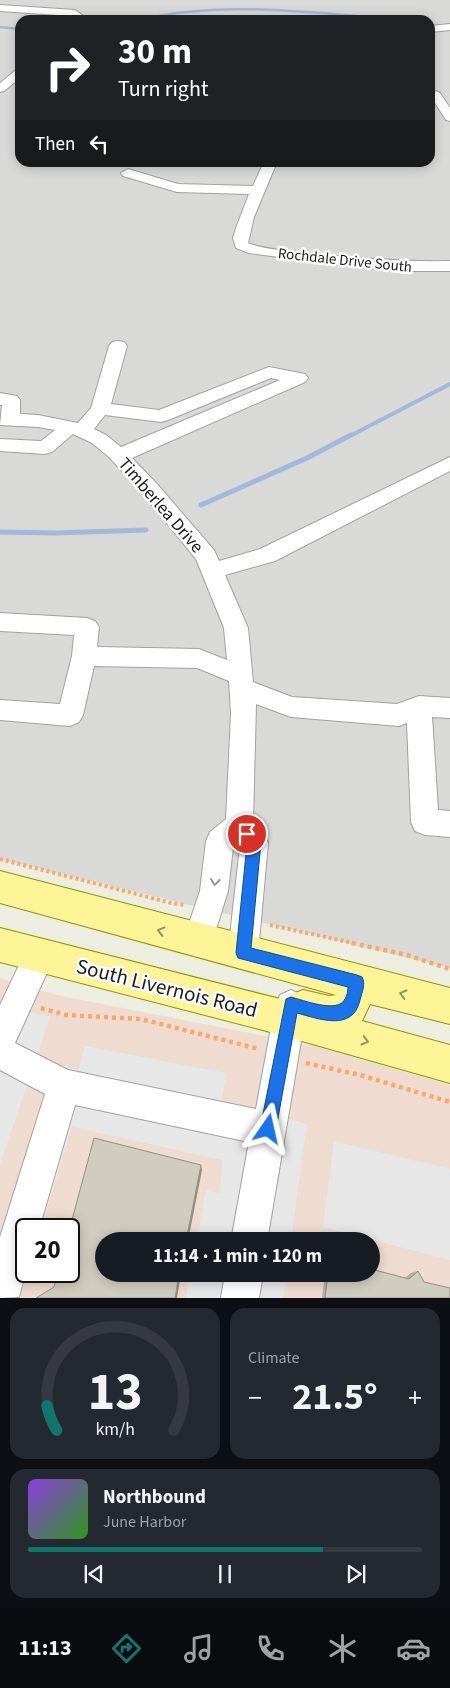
<!DOCTYPE html>
<html lang="en">
<head>
<meta charset="utf-8">
<style>
	:root { --surface:#171b24; --page:#242831; --text:#f1f3f6; --muted:#9ea1a6; --line:#363941; --accent:#0f766e }
	body { margin:0; font-family:"Source Sans 3",sans-serif; background:var(--page); color:var(--text); height:100vh; display:flex; flex-direction:column; font-size:19px; white-space:nowrap }
	* { box-sizing:border-box; margin:0 }
	p { font-size:16px; color:var(--muted) }
	.icon { flex:none; width:28px; height:28px; fill:none; stroke:currentColor; stroke-width:2; stroke-linecap:round; stroke-linejoin:round }
	.map { position:relative; height:1298px; overflow:hidden }
	.panel { display:flex; flex-direction:column; gap:10px; padding:10px; background:#0d0f14; flex:1 }
	.panel>* { flex:none }
	.hud { position:absolute; left:15px; top:15px; width:420px; height:152px; border-radius:15px; box-shadow:0 2px 12px #0003; background:#202124; color:#fff; overflow:hidden }
	.speed { position:absolute; left:15px; top:1218px; display:flex; gap:10px; font-size:25px; font-weight:700; text-align:center }
	.speed>* { display:grid; place-content:center; width:65px; height:65px; border-radius:50%; background:var(--surface); box-shadow:0 2px 12px #0003; line-height:1 }
	.speed .limit { border:2px solid #111; border-radius:8px; background:#fff; color:#111 }
	.pin { position:absolute; display:grid; place-items:center; width:42px; height:42px; color:#fff; margin:-21px; border:2px solid #fff; border-radius:50%; box-shadow:0 1px 5px #0007 }
	.me { position:absolute; width:55px; margin:-28px; rotate:11deg; stroke-linejoin:round; filter:drop-shadow(0 0 4px #0008) }
	.turn { display:flex; align-items:center; gap:18px; height:105px; padding:0 20px; font-size:22px }
	.turn .icon { width:65px; height:65px; stroke-width:2.5 }
	.turn b { display:block; font-size:35px; line-height:42px }
	.then { display:flex; align-items:center; height:48px; padding:0 20px; background:#0003; gap:10px; font-size:19px }
	.big { font-size:38px; font-weight:700; line-height:1.1 }
	.panel .tile { flex:1; display:flex; flex-direction:column; justify-content:center; gap:8px; min-width:0; padding:0 18px; border-radius:15px; background:var(--page) }
	.panel .dial { align-items:center; gap:0 }
	.dial svg { height:130px; overflow:visible; fill:none; stroke:var(--line); stroke-width:7; stroke-linecap:round; text-anchor:middle }
	.dial text { fill:var(--text); stroke:none }
	.song { display:flex; align-items:center; gap:15px }
	.cover { width:60px; height:60px; border-radius:8px; background:linear-gradient(135deg,hsl(270 70% 55%),hsl(110 70% 35%)) }
	.played { height:5px; border-radius:2px; background:linear-gradient(90deg,var(--accent) 75%,var(--line) 75%) }
	.keys { display:flex; justify-content:space-around; direction:ltr }
	.heat { display:flex; justify-content:space-between; align-items:center; font-size:28px; direction:ltr }
	.panel .tiles { flex:1; display:grid; gap:10px; grid-template-columns:1fr 1fr }
	.tile:last-child { grid-column:span 2 }
	.trip { position:absolute; left:95px; top:1232px; width:285px; height:50px; border-radius:25px; background:var(--surface); box-shadow:0 2px 12px #0003; font-weight:700; line-height:50px; text-align:center }
	.tab-bar { display:flex; height:80px; justify-content:space-around; align-items:center; background:#090b0e; color:var(--muted) }
	.tab-bar .icon { width:35px; height:35px }
	.tab-bar .active { color:var(--accent) }
	.tab-bar b { font-size:22px; color:var(--text) }
	.map>svg:first-child { display:block }
	.residential { fill:#d9d9d8; fill-rule:evenodd }
	.commercial { fill:#efdbcf; fill-rule:evenodd }
	.parking { fill:#e7e7e7 }
	.lines { fill:none; stroke-linecap:round; stroke-linejoin:round }
	.stream-far2 { stroke:#a0b9dc; stroke-width:2.5 }
	.stream-far1 { stroke:#a0b9dc; stroke-width:4 }
	.stream { stroke:#a0b9dc; stroke-width:5 }
	.minor-casing { stroke:#a2a2a2; stroke-width:2 }
	.major-casing { stroke:#909300; stroke-width:2 }
	.path-far1 { stroke:#faa864; stroke-width:4; stroke-dasharray:3 3; stroke-linecap:butt }
	.path { stroke:#faa864; stroke-width:4.5; stroke-dasharray:4 4; stroke-linecap:butt }
	.minor { fill:#fff; fill-rule:evenodd }
	.major { fill:#fcf496; fill-rule:evenodd }
	.wall { fill:#b3afa3 }
	.shaded-wall { fill:#928f85 }
	.building { fill:#d0ccbe; stroke:#928f85 }
	.oneway { stroke:#989898 }
	.oneway2 { stroke:#97925f }
	.route { fill:#1a73e8; stroke:#114b97 }
	.labels { text-anchor:middle; stroke-width:5; stroke-linejoin:round; paint-order:stroke }
	.far-street-label { font-size:15px; fill:#1b1b1b; stroke:#fff }
	.street-label { font-size:18px; fill:#1b1b1b; stroke:#fff }
	.near-street-label { font-size:21px; fill:#1b1b1b; stroke:#fff }
</style>
</head>
<body>
<div class="map">
<svg width="450" height="1298" viewBox="0 0 450 1298">
	<rect width="100%" height="100%" fill="#edede0"/>
	<path class="residential" d="M0,0H450V968L0,859ZM20,20H430V162H20Z"/>
	<path class="commercial" d="M0,978L57,995L310,1045L450,1085V1298H0ZM26,1229H69V1271H26ZM104,1241H371V1274H104Z"/>
	<path class="parking" d="M0,1004L50,1017L0,1165Z
		M85,1046L226,1073L222,1101L307,1124L291,1241H196L206,1190L220,1193L222,1160L72,1127L41,1229H26V1271H28L20,1298H0V1244L53,1063L78,1070Z
		M334,1141L450,1169V1260L323,1227Z
		M190,1274H287L283,1298H186Z"/>
	<g class="lines">
		<path class="stream-far2" d="M144,19C213,3 287,10 357,16
			M0,27L20,29"/>
		<path class="stream-far1" d="M348,437L450,384"/>
		<path class="stream" d="M201,505L307,458L351,435
			M0,532L54,533L146,530"/>
		<g class="minor-casing">
			<path id="minor" d="M0,5L75,10L86,18L85,20H77L72,16L0,11Z
				M450,24V30L430,32V26Z
				M20,69V78L4,91L0,92V83L16,70Z
				M436,91L440,93L450,108V121L446,120L430,95Z
				M264,162H277L254,217L248,243C265,250 284,250 301,252C351,258 400,262 450,261V271H411L354,267L249,253L236,248L233,238L236,228L249,194L177,192L123,176L121,173L128,169L178,184L253,186Z
				M118,341L124,342L127,346L111,404L159,410L269,367L305,374L308,378L305,382L132,458L157,484L214,550L219,561L260,549L450,457V471L275,561L225,575L248,628L253,682L292,697L397,704L419,696L450,698V718L432,717L438,810L450,811V837L425,835L415,831L411,822L407,723L399,726L291,717L256,704L253,821L264,834L268,843L258,953L254,964L243,968L232,964L228,953L240,847L237,844L233,847L228,891L209,952L198,956L187,952L183,941L200,891L206,841L210,832L226,819L231,714L229,681L197,668L94,666L83,715L79,722L70,726L0,720V700L60,704L72,656L74,635L0,631V613L87,618L95,621L99,627L97,647L199,649L227,660L224,628L196,559L143,494L109,457L92,443L73,434L52,452L45,454L0,451V439L41,441L55,430L38,427L0,425L2,405H0V393L17,396L20,400V414L38,415L78,423L91,408L109,346L112,342ZM271,378L280,380L121,447L106,435L94,429L105,415L161,422L168,420Z
				M40,940L51,944L55,955L15,1043L68,1070L256,1109L275,1006L280,995L291,990L302,995L307,1006L267,1241H231L249,1142L75,1105L39,1229H26V1271L19,1297L0,1298V1237L45,1094L0,1070V1005L29,944Z
				M225,1274H263L259,1298H221Z"/>
		</g>
		<g class="major-casing">
			<path id="major" d="M0,871L450,988V1024L370,1004L362,1021L450,1045V1083L263,1030L0,962V928L288,1001L290,995L303,990L329,996L336,995L0,903Z"/>
		</g>
		<path class="path-far1" d="M0,859L171,903L186,905
			M270,925L358,944"/>
		<path class="path" d="M352,943L407,955L450,969
			M41,1008L66,1015L141,1019L259,1049
			M306,1063L360,1075L450,1102"/>
		<use href="#minor" class="minor"/>
		<use href="#major" class="major"/>
	</g>
	<path class="wall" d="M418,1271L424,1282L450,1298H322L325,1274H371L405,1278L411,1273Z"/>
	<path class="shaded-wall" d="M201,1165L202,1170L188,1241H186Z
		M179,1274H181L177,1298H175Z"/>
	<path class="building" d="M94,1138L201,1165L186,1241H104V1274H179L175,1298H36L54,1287L58,1271H69V1231Z
		M371,1269L409,1279L418,1271L424,1282L450,1288V1298H325L328,1274H371Z"/>
	<defs><path id="oneway-chevron" d="M-2-3.5L2.5 0L-2 3.5" fill="none" stroke-width="1.6" stroke-linecap="round" stroke-linejoin="round" transform="scale(1.25)"/></defs>
	<use class="oneway" href="#oneway-chevron" transform="translate(215 882) rotate(97)"/>
	<g class="oneway2">
		<use href="#oneway-chevron" transform="translate(161 931) rotate(-165)"/>
		<use href="#oneway-chevron" transform="translate(403 994) rotate(-166)"/>
		<use href="#oneway-chevron" transform="translate(365 1041) rotate(16)"/>
	</g>
	<path class="route" d="M247,828L252,830L261,842L251,948L357,975L362,977C366,984 362,992 360,1000C353,1032 319,1019 297,1013L276,1129L274,1135L268,1137L262,1135L260,1129L286,999L291,997C303,1000 338,1014 345,999C347,996 348,991 348,987L238,958L236,953L247,844L240,834L242,830Z"/>
	<g class="labels">
		<g class="far-street-label">
			<text transform="translate(345 260) rotate(6)" y="5">Rochdale Drive South</text>
		</g>
		<g class="street-label">
			<text transform="translate(161 505) rotate(49)" y="6">Timberlea Drive</text>
		</g>
		<g class="near-street-label">
			<text transform="translate(167 988) rotate(14)" y="7">South Livernois Road</text>
		</g>
	</g>
</svg>
<div class="speed"><div class="limit">20</div></div>
<div class="pin" style="left:247px;top:834px;background:#d93025"><svg class="icon" aria-label="arrive" viewBox="0 0 24 24"><path d="M6 21V4h12l-3 4 3 4H6"/></svg></div>
<svg class="me" style="left:268px;top:1129px" viewBox="-20 -20 40 40"><path d="M0-17L14 15 0 8-14 15z" fill="#1a73e8" stroke="#fff" stroke-width="4"/></svg>
<div class="trip">11:14 · 1 min · 120 m</div>
<div class="hud">
<div class="turn"><svg class="icon" aria-label="right" viewBox="0 0 24 24"><path d="M7 20v-9h11M14 6l5 5-5 5"/></svg><div><b>30 m</b>Turn right</div></div>
<div class="then">Then<svg class="icon" aria-label="left" viewBox="0 0 24 24"><path d="M17 20v-9H6M10 6l-5 5 5 5"/></svg></div>
</div>
</div>
<section class="panel">
<div class="tiles">
<div class="tile dial"><svg viewBox="0 0 100 80">
<path d="M14 69A42 42 0 1 1 86 69"/>
<path d="M14 69A42 42 0 0 1 8 54" stroke="#0f766e"/>
<text x="50" y="56" font-size="32" font-weight="700">13</text>
<text x="50" y="72" font-size="11">km/h</text>
</svg></div>
<div class="tile"><p>Climate</p>
<div class="heat"><a>−</a><b class="big">21.5°</b><a>+</a></div>
</div>
<div class="tile">
<div class="song"><i class="cover"></i><div><b>Northbound</b><p>June Harbor</p></div></div>
<div class="played"></div>
<div class="keys"><svg class="icon" aria-label="previous" viewBox="0 0 24 24"><path d="M18 5L8 12l10 7zM5 5v14"/></svg><svg class="icon" aria-label="pause" viewBox="0 0 24 24"><path d="M8 5v14M16 5v14"/></svg><svg class="icon" aria-label="next" viewBox="0 0 24 24"><path d="M6 5l10 7-10 7zM19 5v14"/></svg></div>
</div>
</div>
</section>
<nav class="tab-bar">
<b>11:13</b>
<svg class="icon active" aria-label="directions" viewBox="0 0 24 24"><path d="M12 3l9 9-9 9-9-9zM9 14v-3h6M13 9l2 2-2 2"/></svg>
<svg class="icon" aria-label="music" viewBox="0 0 24 24"><path d="M9 18V5l10-2v13"/><circle cx="6" cy="18" r="3"/><circle cx="16" cy="16" r="3"/></svg>
<svg class="icon" aria-label="phone" viewBox="0 0 24 24"><path d="M5 4h4l2 5-3 2q2 4 5 5l2-3 5 2v4C11 20 4 13 5 4z"/></svg>
<svg class="icon" aria-label="climate" viewBox="0 0 24 24"><path d="M12 3v18M4 7l16 10M4 17L20 7"/></svg>
<svg class="icon" aria-label="car" viewBox="0 0 24 24"><path d="M5 17H2v-5l4-1 3-4h7l3 4 3 1v5h-3M9 17h6M6 11h13"/><circle cx="7" cy="17" r="2"/><circle cx="17" cy="17" r="2"/></svg>
</nav>
</body>
</html>
